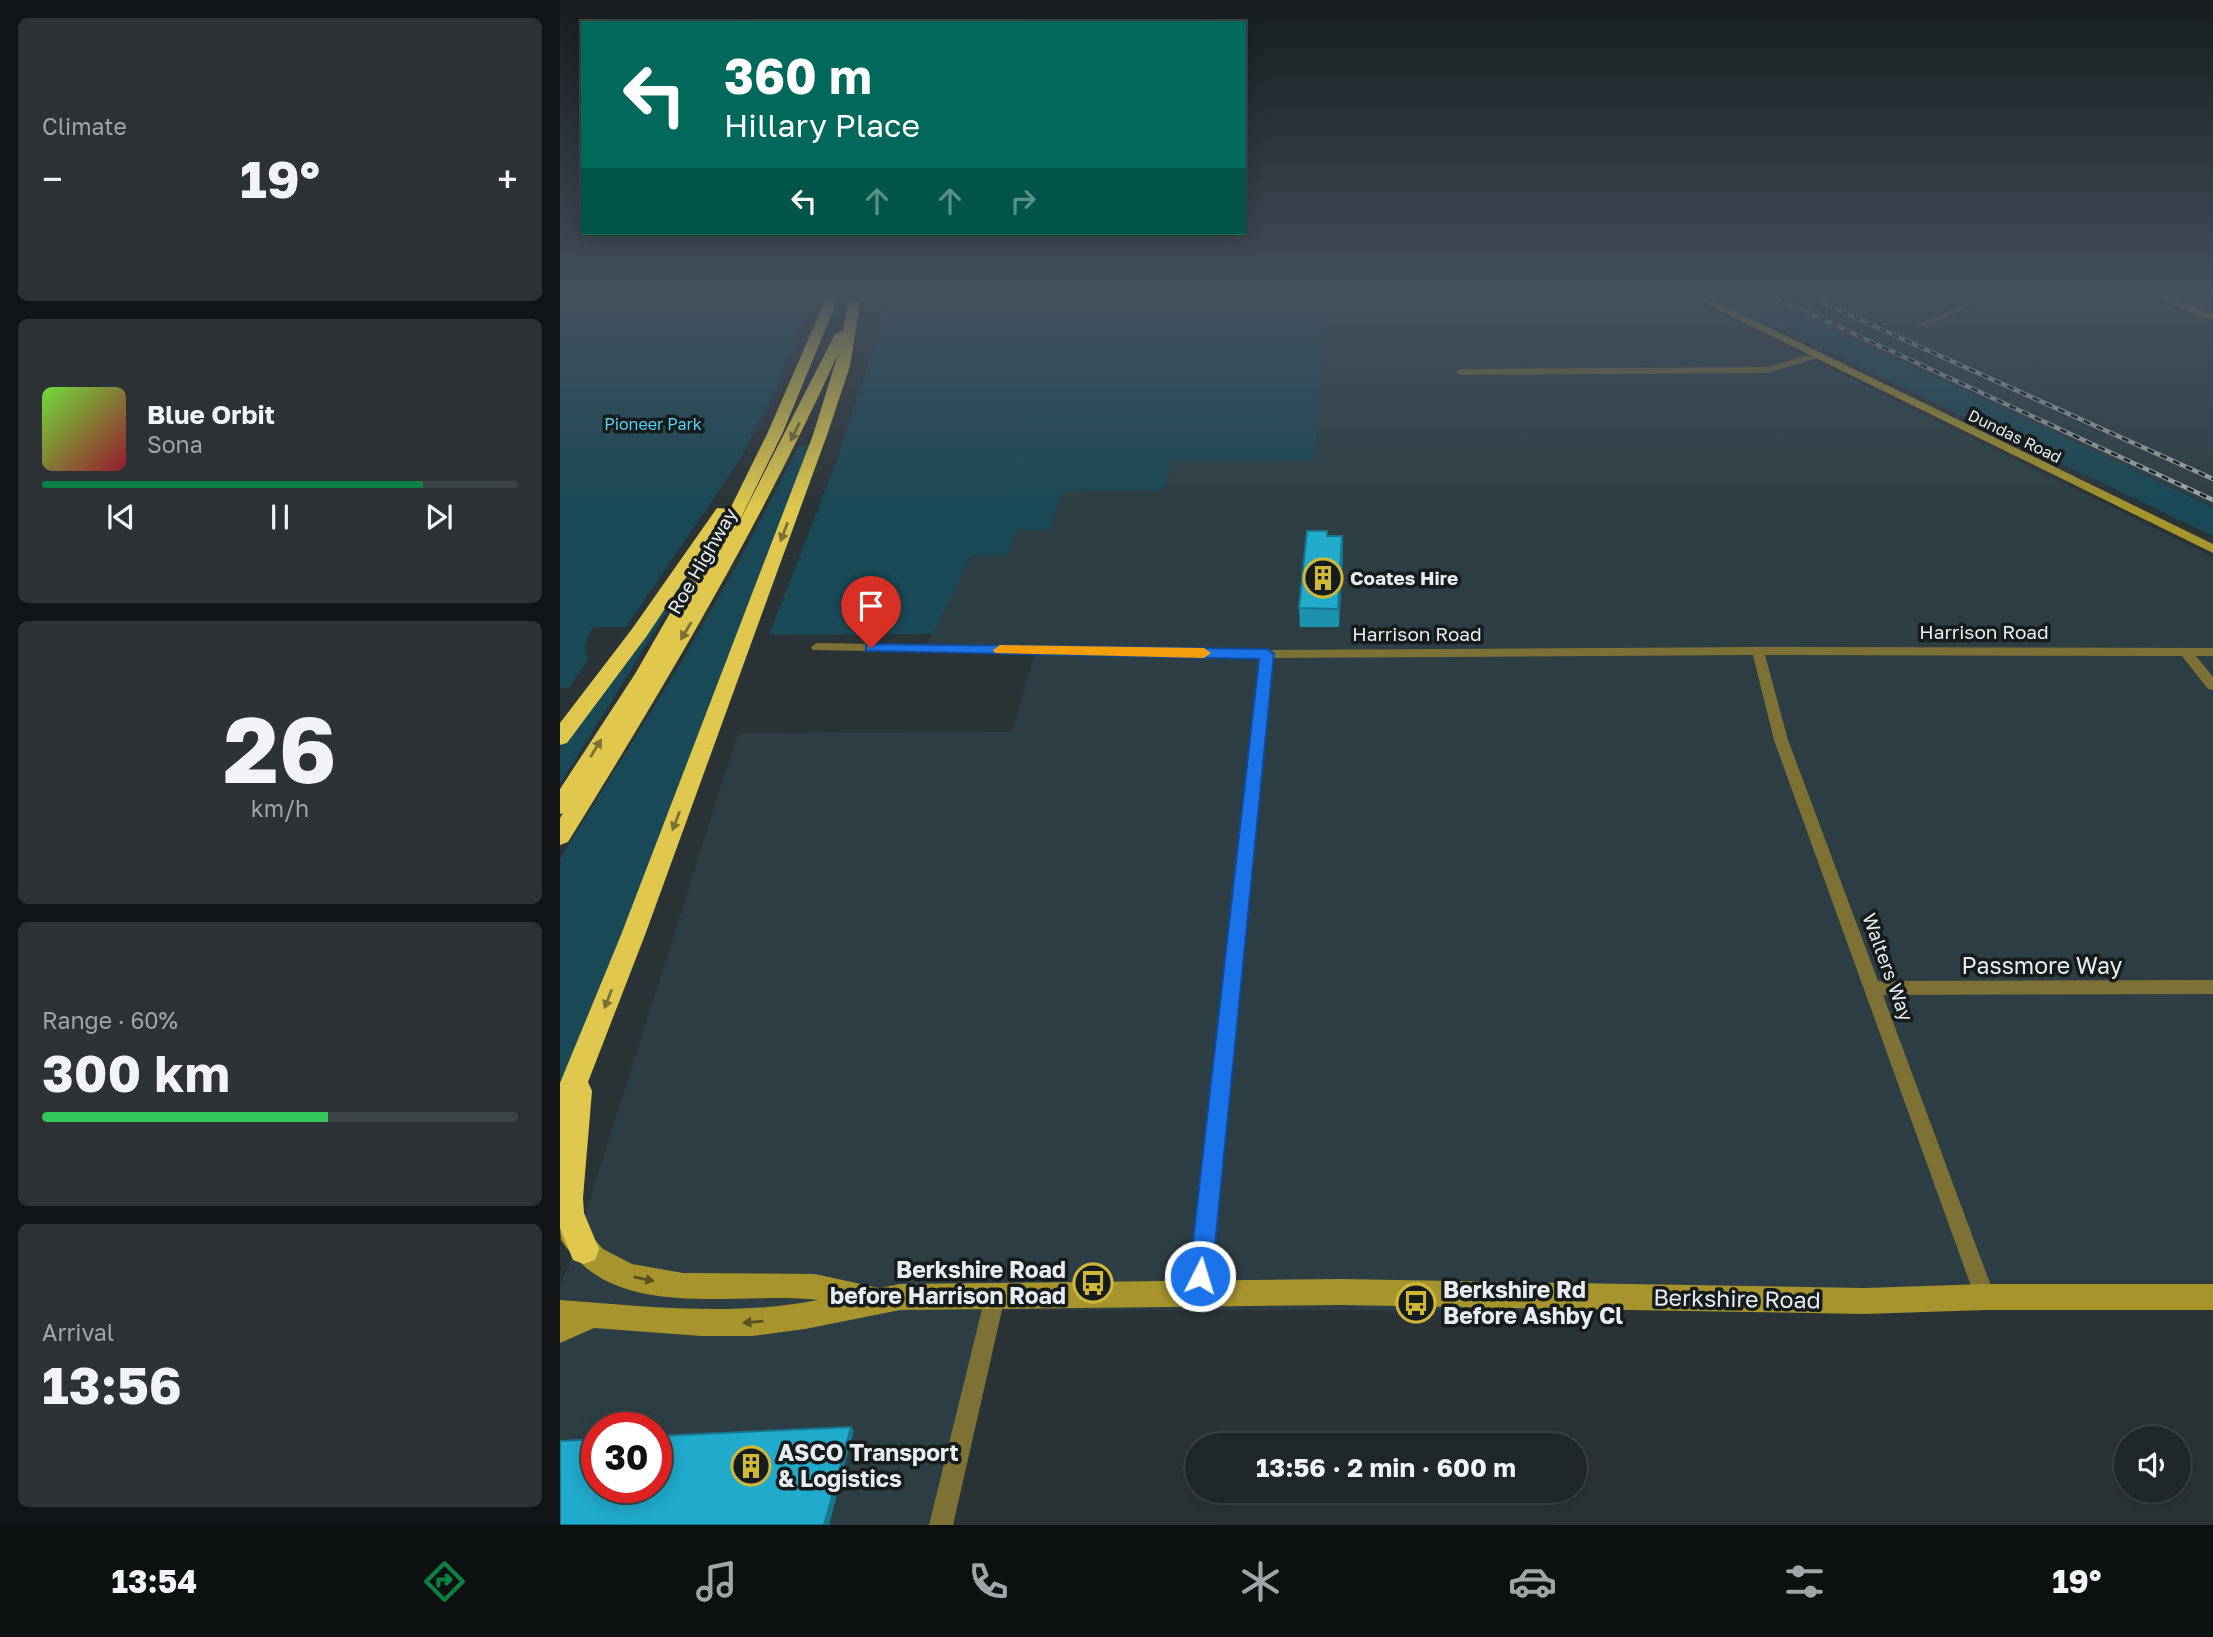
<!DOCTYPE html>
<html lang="en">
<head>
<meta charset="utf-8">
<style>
	:root { --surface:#202729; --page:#2d3335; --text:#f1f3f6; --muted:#a2a5a8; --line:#3d4446; --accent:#0b8043 }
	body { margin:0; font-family:"Golos Text",sans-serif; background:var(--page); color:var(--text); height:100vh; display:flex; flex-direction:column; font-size:26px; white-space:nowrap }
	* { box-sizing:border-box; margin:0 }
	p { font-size:23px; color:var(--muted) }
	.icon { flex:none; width:38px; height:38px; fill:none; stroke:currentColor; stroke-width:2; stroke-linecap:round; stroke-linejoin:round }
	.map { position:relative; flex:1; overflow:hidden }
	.panel { display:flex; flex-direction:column; gap:18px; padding:18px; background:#121517; width:560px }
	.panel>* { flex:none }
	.top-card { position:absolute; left:21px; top:21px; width:665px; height:214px; border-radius:0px; box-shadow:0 4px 18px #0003,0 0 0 2px var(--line); background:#00695c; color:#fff; overflow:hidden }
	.tools { position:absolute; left:1554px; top:1426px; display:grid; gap:14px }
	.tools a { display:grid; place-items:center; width:77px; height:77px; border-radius:50%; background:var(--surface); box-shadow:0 4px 18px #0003,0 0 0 2px var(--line); font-size:35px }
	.speed { position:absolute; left:21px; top:1412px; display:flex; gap:14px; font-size:35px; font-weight:700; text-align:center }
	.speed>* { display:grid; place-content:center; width:91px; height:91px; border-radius:50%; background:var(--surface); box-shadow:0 4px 18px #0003,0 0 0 2px var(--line); line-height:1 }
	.speed .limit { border:10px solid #d22; background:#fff; color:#111 }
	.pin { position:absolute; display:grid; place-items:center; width:60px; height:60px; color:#fff; margin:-72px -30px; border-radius:50% 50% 50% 0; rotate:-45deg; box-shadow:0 0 7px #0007 }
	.pin .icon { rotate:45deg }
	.me { position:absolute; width:77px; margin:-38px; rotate:5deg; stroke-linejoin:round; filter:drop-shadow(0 0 5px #0008) }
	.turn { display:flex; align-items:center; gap:24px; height:147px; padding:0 28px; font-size:32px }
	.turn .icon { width:91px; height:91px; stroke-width:2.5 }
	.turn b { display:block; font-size:49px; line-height:60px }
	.lanes { display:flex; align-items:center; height:66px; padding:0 28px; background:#0003; justify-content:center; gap:35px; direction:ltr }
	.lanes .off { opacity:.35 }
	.big { font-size:52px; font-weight:700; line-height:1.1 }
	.panel .widget { flex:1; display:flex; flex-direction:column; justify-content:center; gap:10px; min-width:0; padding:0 24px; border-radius:10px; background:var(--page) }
	.panel .dial { align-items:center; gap:0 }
	.dial b { font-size:91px; line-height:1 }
	.song { display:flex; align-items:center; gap:21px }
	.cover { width:84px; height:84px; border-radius:10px; background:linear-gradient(135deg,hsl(100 70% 55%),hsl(350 70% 35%)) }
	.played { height:7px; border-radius:4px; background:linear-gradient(90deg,var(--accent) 80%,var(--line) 80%) }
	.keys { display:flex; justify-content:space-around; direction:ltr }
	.heat { display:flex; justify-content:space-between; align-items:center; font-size:38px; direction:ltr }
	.charge { height:10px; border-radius:5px; background:linear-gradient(90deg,#34c759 60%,var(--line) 0) }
	.trip { position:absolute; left:625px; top:1433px; width:402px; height:70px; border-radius:35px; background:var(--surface); box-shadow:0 4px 18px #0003,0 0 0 2px var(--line); font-weight:700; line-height:70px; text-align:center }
	.menu { display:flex; height:112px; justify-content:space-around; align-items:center; background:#0d1010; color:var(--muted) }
	.menu .icon { width:49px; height:49px }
	.menu .current { color:var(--accent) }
	.menu b { font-size:32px; color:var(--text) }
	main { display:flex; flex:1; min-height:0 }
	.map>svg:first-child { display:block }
	.built { fill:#2d3f44; fill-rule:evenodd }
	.green { fill:#1a4957 }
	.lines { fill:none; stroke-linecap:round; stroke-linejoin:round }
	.minor { fill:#7d7136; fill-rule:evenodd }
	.secondary { fill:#a7942c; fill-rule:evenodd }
	.motorway { fill:#dec74c; fill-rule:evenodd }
	.rail-casing { stroke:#a0a8ab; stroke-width:4.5 }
	.rail { stroke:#161b1c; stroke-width:2.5; stroke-dasharray:7; stroke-linecap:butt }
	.wall { fill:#1c92af }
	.shaded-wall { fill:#16778f }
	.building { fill:#20aacc; stroke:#16778f; stroke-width:2 }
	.oneway { fill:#7a7134 }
	.oneway2 { fill:#575123 }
	.route { fill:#1a73e8; stroke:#114b97; stroke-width:2 }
	.slow { fill:#f59e0b }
	.labels { text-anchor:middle; stroke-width:7; stroke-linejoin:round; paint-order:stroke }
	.far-park-label { font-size:16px; fill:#55d1f4; stroke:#161b1c }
	.far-street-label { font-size:16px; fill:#e6ecef; stroke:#161b1c }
	.street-label { font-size:19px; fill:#e6ecef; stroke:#161b1c }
	.poi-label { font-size:19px; font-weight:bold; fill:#e6ecef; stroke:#161b1c; text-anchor:start }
	.near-street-label { font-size:23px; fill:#e6ecef; stroke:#161b1c }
	.near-poi-label { font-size:23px; font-weight:bold; fill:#e6ecef; stroke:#161b1c; text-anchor:start }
</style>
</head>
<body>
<main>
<section class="panel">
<div class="widget"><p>Climate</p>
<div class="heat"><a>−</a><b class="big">19°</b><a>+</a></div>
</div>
<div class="widget">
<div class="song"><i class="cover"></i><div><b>Blue Orbit</b><p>Sona</p></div></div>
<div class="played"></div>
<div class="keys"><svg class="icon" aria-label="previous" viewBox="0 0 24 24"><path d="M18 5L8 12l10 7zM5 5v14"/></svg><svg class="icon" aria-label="pause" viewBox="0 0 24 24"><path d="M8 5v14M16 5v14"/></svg><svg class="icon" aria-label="next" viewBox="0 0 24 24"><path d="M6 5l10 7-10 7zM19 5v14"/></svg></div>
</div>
<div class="widget dial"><b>26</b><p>km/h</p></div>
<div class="widget"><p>Range · 60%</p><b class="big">300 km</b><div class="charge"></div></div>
<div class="widget"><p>Arrival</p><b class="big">13:56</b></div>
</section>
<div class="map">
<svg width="1653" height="1525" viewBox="0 0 1653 1525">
	<rect width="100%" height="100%" fill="#2a3437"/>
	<path class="built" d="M769,294H1120L1653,557V1310H432L382,1525H0V1284L9,1266L178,733L452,732L476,651L365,649L410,556L448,555L456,530L503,491L604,490L610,461H754ZM37,1428H96V1488H37Z
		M1199,294H1653V506L1472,423Z"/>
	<path class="green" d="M0,294H265L260,308L247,311L217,388L181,458L66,627H34L27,638L25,649L28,658L25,664L9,688H0Z
		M330,294H769L754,461H611L604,490L503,491L489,530H456L448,555L410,556L373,634L209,635L277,460Z
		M1148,294H1198L1653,507V536Z
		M253,445L139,741L0,1088V859L119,666L179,561L239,446Z
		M142,555L0,784V747Z"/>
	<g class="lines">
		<path class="minor" d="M1429,294H1441L1365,326L1358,324Z
			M1255,353L1259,356L1258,358L1207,373L900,375L895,372L900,369L1207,367Z
			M257,643L707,650L1198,647L1653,648V656H1636L1653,677V690L1648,689L1622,656L1205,655L1228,740L1318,981L1651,980H1653V994L1323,995L1435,1297L1432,1304L1425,1307L1418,1304L1415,1297L1214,740L1193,655L713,658L649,1295L646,1302L639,1305L632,1302L629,1295L700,658L253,650L251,647Z
			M435,1287L442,1290L445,1297L393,1525H369L425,1297L428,1290Z"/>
		<path class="secondary" d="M1126,294H1140L1653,544V553Z
			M1585,294H1600L1653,314V321Z
			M0,1207L9,1210L43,1249L72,1264L123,1273L255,1274L319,1288L340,1284L781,1279L1305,1288L1425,1284H1653V1310H1425L1305,1314L781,1305L340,1310L245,1329L192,1336H141L34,1328L0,1343V1300C86,1306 172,1317 258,1300C184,1291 70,1320 14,1256C10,1251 3,1245 1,1239C0,1231 0,1216 0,1207Z"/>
		<path class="motorway" d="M268,294H280L223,432L174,532L275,334L283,331L288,303L294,299L300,303L290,366L267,435L85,935L28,1082L32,1091L23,1198L24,1213L39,1249L35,1260L24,1264L13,1260L0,1228V1083L61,935L253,435L278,354C201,524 106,684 8,842L0,845V818L3,813L0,814V789L75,674L159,528L86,637L7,743L0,745V723L72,629L157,508L170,509L208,432Z"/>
		<g class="rail-casing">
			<path id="rail" d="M1208,294L1653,500
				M1243,294L1653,479"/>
		</g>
		<use href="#rail" class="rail"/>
	</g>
	<path class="wall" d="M767,536H782L783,554L779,627H740L739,608Z"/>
	<path class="shaded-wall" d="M782,536L783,554L779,627L778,609Z
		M291,1427L294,1430L269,1525H264Z"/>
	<path class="building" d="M747,531H767V536H782L778,609L739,608Z
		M291,1427L264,1525H0V1441L37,1439V1488H96V1436Z"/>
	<defs><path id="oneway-solid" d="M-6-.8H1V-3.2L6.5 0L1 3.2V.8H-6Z" transform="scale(1.75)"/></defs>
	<g class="oneway">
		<use href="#oneway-solid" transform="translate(235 432) rotate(116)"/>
		<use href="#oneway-solid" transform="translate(224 532) rotate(111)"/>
		<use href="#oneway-solid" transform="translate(126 631) rotate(121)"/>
		<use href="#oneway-solid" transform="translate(36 748) rotate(-58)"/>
		<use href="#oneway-solid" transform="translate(116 821) rotate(111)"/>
		<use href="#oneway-solid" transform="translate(48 999) rotate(111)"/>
	</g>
	<g class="oneway2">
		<use href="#oneway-solid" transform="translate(84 1279) rotate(12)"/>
		<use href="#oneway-solid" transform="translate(193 1322) rotate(175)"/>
	</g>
	<linearGradient id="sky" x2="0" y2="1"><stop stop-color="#171d1e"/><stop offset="0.58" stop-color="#44505e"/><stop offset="1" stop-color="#44505e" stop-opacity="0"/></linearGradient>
	<rect width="1653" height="508" fill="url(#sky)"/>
	<path class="route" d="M311,644L707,649L714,654L652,1276L649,1284L640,1287L632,1284L629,1276L699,659L306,651V645Z"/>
	<path class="slow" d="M440,645L644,648L651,653L644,658L435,653L433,650Z"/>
	<defs>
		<g id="building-ring" transform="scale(2.0125)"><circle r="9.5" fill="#161b1c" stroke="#cfb837" stroke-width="1.5"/><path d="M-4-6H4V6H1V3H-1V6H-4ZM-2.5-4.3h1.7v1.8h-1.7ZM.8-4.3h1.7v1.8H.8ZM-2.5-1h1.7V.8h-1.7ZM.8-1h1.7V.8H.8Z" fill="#cfb837"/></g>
		<g id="bus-ring" transform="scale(2.0125)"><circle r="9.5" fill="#161b1c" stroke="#cfb837" stroke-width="1.5"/><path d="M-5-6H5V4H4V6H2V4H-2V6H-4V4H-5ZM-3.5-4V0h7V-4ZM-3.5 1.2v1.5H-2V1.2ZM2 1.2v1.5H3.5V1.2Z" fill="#cfb837"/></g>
	</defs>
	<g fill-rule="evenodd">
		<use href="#building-ring" x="763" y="578"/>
		<use href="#bus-ring" x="533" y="1283"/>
		<use href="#bus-ring" x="856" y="1303"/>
		<use href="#building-ring" x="191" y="1466"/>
	</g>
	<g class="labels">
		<g class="far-park-label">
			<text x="93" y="430">Pioneer Park</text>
		</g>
		<g class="far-street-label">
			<text transform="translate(1455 436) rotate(26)" y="6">Dundas Road</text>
		</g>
		<g class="street-label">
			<text transform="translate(142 561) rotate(-60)" y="7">Roe Highway</text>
			<text x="1424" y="639">Harrison Road</text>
			<text x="857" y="641">Harrison Road</text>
			<text transform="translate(1328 967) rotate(70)" y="7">Walters Way</text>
		</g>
		<g class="poi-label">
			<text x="790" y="585">Coates Hire</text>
		</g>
		<g class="near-street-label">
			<text x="1482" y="974">Passmore Way</text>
			<text transform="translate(1177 1299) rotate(1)" y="8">Berkshire Road</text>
		</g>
		<g class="near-poi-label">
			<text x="506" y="1278" text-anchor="end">Berkshire Road<tspan x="506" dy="26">before Harrison Road</tspan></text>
			<text x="883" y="1298">Berkshire Rd<tspan x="883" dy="26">Before Ashby Cl</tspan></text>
			<text x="218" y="1461">ASCO Transport<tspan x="218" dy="26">&amp; Logistics</tspan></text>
		</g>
	</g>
</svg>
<div class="tools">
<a><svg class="icon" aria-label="sound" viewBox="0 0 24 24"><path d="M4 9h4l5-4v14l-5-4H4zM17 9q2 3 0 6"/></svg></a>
</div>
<div class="speed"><div class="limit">30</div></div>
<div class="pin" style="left:311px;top:648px;background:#d93025"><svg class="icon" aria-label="arrive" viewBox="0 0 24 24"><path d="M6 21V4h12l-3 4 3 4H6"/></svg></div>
<svg class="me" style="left:640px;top:1276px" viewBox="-20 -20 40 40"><circle r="17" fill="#1a73e8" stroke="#fff" stroke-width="3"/><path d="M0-11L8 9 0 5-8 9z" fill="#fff"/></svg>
<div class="trip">13:56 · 2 min · 600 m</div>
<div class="top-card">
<div class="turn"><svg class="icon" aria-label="left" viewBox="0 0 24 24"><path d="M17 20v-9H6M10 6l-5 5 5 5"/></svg><div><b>360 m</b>Hillary Place</div></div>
<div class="lanes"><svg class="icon" aria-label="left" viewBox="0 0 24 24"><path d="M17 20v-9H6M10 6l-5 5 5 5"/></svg><svg class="icon off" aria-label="ahead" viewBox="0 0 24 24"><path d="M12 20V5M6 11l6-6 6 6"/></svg><svg class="icon off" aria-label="ahead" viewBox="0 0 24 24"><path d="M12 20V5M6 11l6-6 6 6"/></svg><svg class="icon off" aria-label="right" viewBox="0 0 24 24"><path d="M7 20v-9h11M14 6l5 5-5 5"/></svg></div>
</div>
</div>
</main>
<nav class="menu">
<b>13:54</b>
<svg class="icon current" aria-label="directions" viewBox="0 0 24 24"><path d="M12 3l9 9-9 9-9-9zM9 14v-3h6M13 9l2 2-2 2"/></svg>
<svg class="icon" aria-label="music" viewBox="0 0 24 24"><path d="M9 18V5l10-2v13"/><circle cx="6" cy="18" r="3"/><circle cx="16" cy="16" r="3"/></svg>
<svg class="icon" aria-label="phone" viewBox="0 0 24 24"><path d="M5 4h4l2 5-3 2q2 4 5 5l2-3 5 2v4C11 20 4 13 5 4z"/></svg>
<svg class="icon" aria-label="climate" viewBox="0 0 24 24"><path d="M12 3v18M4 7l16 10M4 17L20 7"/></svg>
<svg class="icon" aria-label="car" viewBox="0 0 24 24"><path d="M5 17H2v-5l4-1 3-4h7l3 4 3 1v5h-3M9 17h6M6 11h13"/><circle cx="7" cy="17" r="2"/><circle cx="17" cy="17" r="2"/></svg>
<svg class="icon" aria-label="filters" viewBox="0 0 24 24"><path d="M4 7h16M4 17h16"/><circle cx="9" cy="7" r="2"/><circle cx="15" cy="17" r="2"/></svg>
<b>19°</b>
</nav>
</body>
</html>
